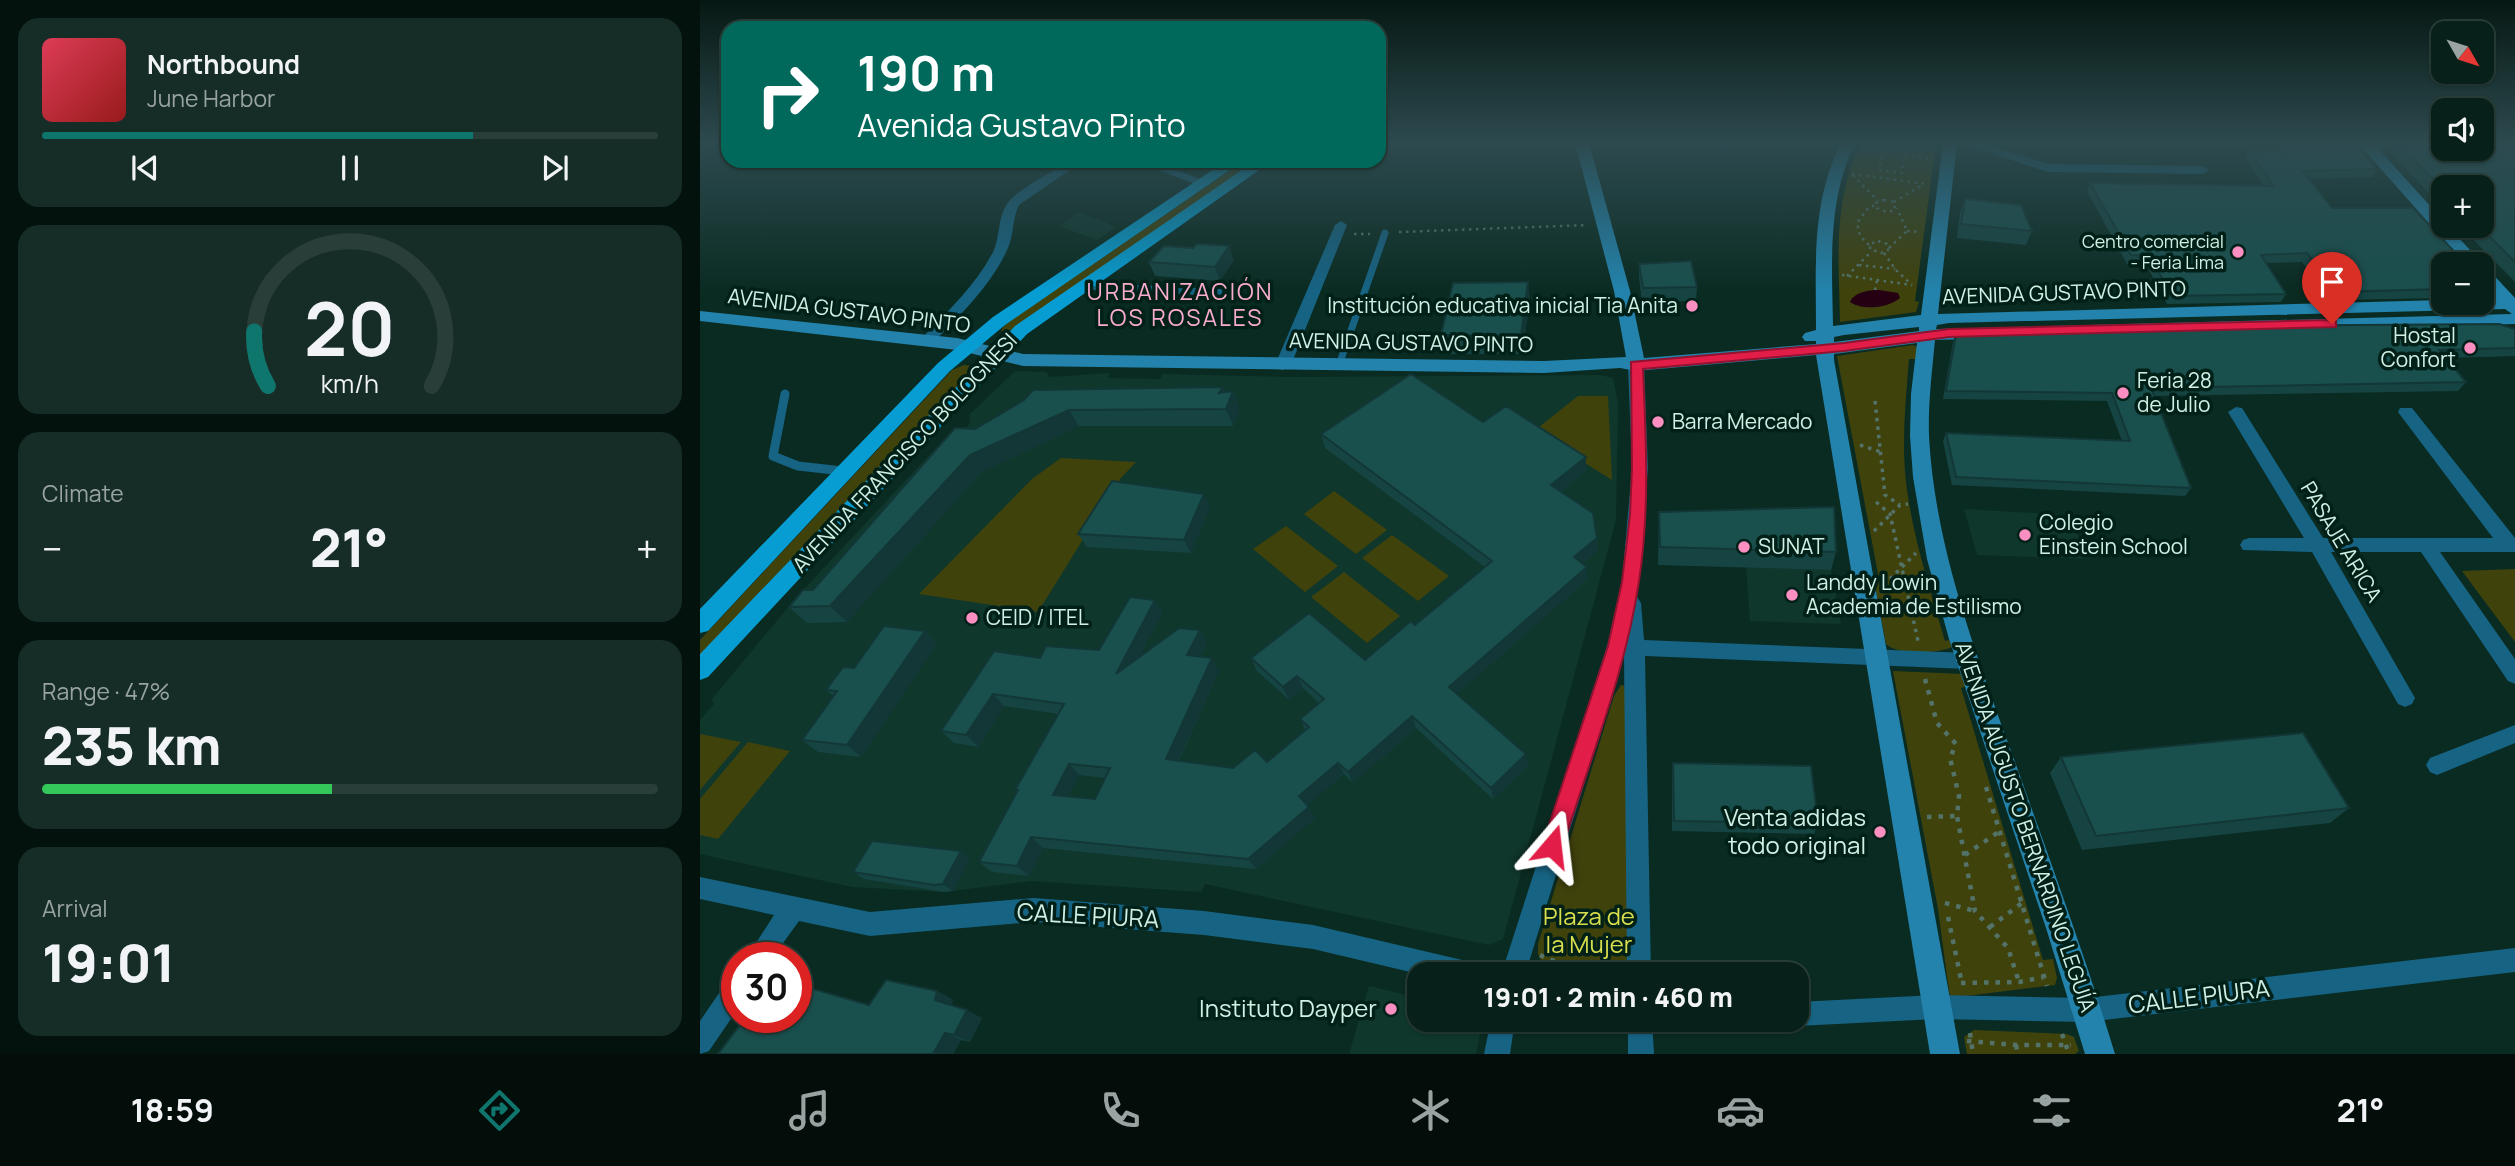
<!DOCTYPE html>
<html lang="en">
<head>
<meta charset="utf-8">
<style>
	:root { --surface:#08201a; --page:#162d27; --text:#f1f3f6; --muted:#98a3a2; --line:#293e39; --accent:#0f766e }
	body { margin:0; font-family:Manrope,sans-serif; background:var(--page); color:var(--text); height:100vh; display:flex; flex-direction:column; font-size:26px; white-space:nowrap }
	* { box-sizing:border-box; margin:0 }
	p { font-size:23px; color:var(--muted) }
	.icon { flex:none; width:38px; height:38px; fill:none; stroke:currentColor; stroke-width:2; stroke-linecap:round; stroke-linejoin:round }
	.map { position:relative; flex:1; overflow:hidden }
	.drawer { display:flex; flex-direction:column; gap:18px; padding:18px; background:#04120e; width:700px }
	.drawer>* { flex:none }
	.top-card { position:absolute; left:21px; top:21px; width:665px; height:147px; border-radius:21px; box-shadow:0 2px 5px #0004,0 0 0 2px var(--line); background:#00695c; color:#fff; overflow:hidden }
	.needle { width:46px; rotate:129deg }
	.controls { position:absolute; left:1731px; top:21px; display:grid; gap:14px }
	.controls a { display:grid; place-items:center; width:63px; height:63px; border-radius:14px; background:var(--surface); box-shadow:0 2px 5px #0004,0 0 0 2px var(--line); font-size:35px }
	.speed { position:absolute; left:21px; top:942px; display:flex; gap:14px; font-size:35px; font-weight:700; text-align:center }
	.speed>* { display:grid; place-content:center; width:91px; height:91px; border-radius:50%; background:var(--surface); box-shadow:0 2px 5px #0004,0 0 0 2px var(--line); line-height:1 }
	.speed .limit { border:10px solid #d22; background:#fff; color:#111 }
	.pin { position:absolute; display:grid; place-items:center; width:60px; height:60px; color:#fff; margin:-72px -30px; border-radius:50% 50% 50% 0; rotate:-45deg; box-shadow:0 0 7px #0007 }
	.pin .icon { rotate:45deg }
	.me { position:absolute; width:77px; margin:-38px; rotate:17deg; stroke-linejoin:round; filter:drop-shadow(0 0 5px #0008) }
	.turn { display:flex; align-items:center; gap:24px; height:147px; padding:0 21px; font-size:32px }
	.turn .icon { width:91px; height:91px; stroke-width:2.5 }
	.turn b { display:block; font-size:49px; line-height:60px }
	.big { font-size:52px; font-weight:800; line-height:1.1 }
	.drawer .card { flex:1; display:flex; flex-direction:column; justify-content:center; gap:10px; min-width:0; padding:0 24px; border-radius:21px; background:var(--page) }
	.drawer .dial { align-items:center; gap:0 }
	.dial svg { height:182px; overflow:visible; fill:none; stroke:var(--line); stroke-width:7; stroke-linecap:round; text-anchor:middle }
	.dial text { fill:var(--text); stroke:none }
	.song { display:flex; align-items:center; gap:21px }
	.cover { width:84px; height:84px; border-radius:10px; background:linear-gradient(135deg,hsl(350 70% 55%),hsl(0 70% 35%)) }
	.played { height:7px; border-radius:4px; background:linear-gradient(90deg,var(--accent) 70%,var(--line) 70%) }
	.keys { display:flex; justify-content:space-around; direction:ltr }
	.heat { display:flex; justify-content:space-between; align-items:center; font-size:38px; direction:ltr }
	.charge { height:10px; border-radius:5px; background:linear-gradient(90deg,#34c759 47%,var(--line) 0) }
	.trip { position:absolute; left:707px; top:962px; width:402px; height:70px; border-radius:21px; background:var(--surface); box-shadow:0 2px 5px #0004,0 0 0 2px var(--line); font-weight:800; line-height:70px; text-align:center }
	.tabs { display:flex; height:112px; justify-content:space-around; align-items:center; background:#030d0a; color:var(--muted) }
	.tabs .icon { width:49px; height:49px }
	.tabs .current { color:var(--accent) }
	.tabs b { font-size:32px; color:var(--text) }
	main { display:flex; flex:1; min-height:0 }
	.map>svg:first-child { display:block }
	.built { fill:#0f372c }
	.green { fill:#40420c }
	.water { fill:#240012 }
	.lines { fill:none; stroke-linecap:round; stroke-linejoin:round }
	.path-far2 { stroke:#537369; stroke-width:2.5; stroke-dasharray:2.5 4.5; stroke-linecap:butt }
	.path-far1 { stroke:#537369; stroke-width:3.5; stroke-dasharray:3.5 5; stroke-linecap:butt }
	.path { stroke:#537369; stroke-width:4.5; stroke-dasharray:4.5 7; stroke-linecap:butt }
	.lane-far1 { stroke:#166383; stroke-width:7 }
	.lane { stroke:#166383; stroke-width:9 }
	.street { fill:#166383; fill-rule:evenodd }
	.secondary { fill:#2383ac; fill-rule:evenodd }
	.primary { fill:#079dd2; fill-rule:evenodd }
	.wall { fill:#164442; fill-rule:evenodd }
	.shaded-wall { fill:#123736 }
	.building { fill:#194f4d; stroke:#123736; stroke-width:2; fill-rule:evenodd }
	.route { fill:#e11d48; stroke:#92132f; stroke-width:2 }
	.poi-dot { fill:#fc8fc2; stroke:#012118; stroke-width:2.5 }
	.labels { text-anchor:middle; stroke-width:7; stroke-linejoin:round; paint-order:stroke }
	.far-poi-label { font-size:18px; fill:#d1efe4; stroke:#012118; text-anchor:end }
	.street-label { font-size:21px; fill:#d1efe4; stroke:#012118 }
	.poi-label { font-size:21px; fill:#d1efe4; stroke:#012118; text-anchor:start }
	.neighbourhood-label { font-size:23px; letter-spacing:2px; fill:#faacce; stroke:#012118 }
	.near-poi-label { font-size:24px; fill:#d1efe4; stroke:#012118; text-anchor:end }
	.near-street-label { font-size:24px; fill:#d1efe4; stroke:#012118 }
	.near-park-label { font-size:24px; fill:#d8de4d; stroke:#012118 }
</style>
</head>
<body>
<main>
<section class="drawer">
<div class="card">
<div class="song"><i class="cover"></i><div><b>Northbound</b><p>June Harbor</p></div></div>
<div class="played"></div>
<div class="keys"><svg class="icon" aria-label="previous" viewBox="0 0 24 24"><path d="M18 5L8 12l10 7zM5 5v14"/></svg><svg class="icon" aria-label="pause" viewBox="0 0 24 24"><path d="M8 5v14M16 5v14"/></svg><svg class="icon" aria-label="next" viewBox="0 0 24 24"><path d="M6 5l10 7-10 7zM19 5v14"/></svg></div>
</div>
<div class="card dial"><svg viewBox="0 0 100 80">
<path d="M14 69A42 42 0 1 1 86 69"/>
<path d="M14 69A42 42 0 0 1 8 45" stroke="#0f766e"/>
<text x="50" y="56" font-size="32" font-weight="700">20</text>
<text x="50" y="72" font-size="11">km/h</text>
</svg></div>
<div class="card"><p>Climate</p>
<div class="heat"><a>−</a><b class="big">21°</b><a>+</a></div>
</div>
<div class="card"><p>Range · 47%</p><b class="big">235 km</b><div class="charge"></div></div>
<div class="card"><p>Arrival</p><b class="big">19:01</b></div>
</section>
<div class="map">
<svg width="1815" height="1054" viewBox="0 0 1815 1054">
	<rect width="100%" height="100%" fill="#0a2b22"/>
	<path class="built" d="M379,212L417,227L397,240L359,226Z
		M315,371L346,372L350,377L410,373L408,378L460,379L463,374L590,377L901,375L913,378L918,403L916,520L803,939L789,945L505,884L501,892L332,881L244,892L152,887L0,854V720L14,704L12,699L94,600L244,439L258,438L270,423L269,415Z
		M1264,509L1370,515L1387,559L1277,555Z
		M1046,567L1131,570L1141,624L1050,621Z
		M669,986L719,998V1020H780L782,1024L776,1054H649Z"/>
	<path class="green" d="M1162,143H1236L1215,301L1219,302L1216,312L1140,322C1139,262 1132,198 1162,143Z
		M544,161H558L316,328L305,332L301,331L305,324Z
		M1213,345L1217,347L1216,359H1209C1206,397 1202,434 1205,472C1210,529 1229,586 1245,641L1249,640L1252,647C1238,654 1197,655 1186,644L1174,581L1178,574L1137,356Z
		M264,365L272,366L270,373L0,661V640L252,370Z
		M878,396H908L912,480L834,431Z
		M361,458L436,462L421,478L338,612L219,594L332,479Z
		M634,491L687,530L656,554L604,514Z
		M586,526L638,566L605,592L553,549Z
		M692,535L749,576L718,601L662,558Z
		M1815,569V642L1762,571Z
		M644,572L700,616L667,643L611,597Z
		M1193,671L1263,674L1268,686L1261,688L1343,960L1353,959L1357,978L1355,985L1250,998L1238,909Z
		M921,685L926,686L930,975H875L843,965L838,954V944L914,696Z
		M0,734L41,742L0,790Z
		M48,742L90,751L18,839L0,835V799Z
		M1274,1030L1367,1034L1374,1037L1379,1051L1375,1054H1267L1264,1037Z"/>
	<path class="water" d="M1179,290L1198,293L1200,298C1188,308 1163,311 1150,302C1154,292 1169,290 1179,290Z"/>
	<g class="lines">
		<path class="path-far2" d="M1185,143L1179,170L1202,173L1206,143
			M1164,149L1183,152
			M1205,155L1231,159
			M1152,174L1226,184
			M1153,175L1178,201
			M1184,200L1194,202L1195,210L1187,212L1177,208L1176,203Z
			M1194,202L1224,184
			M1207,231L1220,232
			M699,232L887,225
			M654,234H670
			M1178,241L1187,244L1188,250L1181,253L1170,249V244Z
			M1169,245L1160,236L1157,223L1168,208L1175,205
			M1189,248L1207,231L1197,208
			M1184,253L1195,269L1212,285
			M1159,265L1195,269
			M1142,275L1212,285
			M1147,276L1172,251
			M1175,290L1177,280"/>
		<path class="path-far1" d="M1175,401L1185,495L1200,505
			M1160,445L1181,452
			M1176,502L1190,514L1218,641
			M1174,531L1200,505L1208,504
			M1184,585L1216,553"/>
		<path class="path" d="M1225,679L1237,723L1256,744L1250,758L1259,796L1257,816L1275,911L1308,948L1319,982
			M1286,787L1347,986
			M1227,817L1257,816
			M1265,855L1300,831
			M1245,903L1275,911
			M1248,917L1262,984
			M1290,927L1322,903
			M840,955L850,960L908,973L916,970
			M1261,983L1319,982L1344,977
			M1270,1033L1273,1054
			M1362,1034L1369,1054
			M1267,1041L1316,1045H1371
			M1316,1045L1318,1054"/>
		<path class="lane-far1" d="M384,286L529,293
			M639,365L685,233"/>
		<path class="lane" d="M85,394L73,456L98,466L143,471"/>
		<path class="street" d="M1017,143H1029L1022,149L1018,148Z
			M1259,143H1279L1349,164L1503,166L1509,170L1503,174L1348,172Z
			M369,161H383L319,205C312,219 314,234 308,248C291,286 261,314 233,343H223L221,340L223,337C249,310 277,284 294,250C300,235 298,217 307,204C317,189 353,172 369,161Z
			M435,161H453L510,183L508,186H500Z
			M641,221L647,225L591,365L583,370L578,369L575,365L635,225Z
			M936,360L944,365L948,468L937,597L941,603L944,640L1268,653L1275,655L1278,661L1275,667L1268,669L945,656L951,975H927L924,655L825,975H801L907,646L922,582L932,468L928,365Z
			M1536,407L1542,408L1623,538H1793L1698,412L1700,408H1712L1815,538V552H1740L1815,659V684L1808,681L1721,552H1631L1715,698L1712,704L1705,707L1698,704L1612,552L1543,550L1540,545L1543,540L1549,538H1604L1528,412Z
			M1815,725V743L1737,775L1730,772L1726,765L1730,758Z
			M0,877L170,912L334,898L504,911L613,925L775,963L784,966L787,975H723L613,949L504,935L334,922L170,936L99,921L73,957H47L74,915L0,899Z
			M1815,948V972L1387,1022L1236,1019L1097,1026L1087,1020H1097V1002L1236,995L1387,998Z
			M37,977V1010L9,1051L0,1054V1021L28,980Z
			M791,1020H815L810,1054H784Z
			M928,1020H952L954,1054H928Z"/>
		<path class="secondary" d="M875,143H889L930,291L944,358L1116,344V341H1105L1102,337L1105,333L1116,330C1116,266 1111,202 1141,143H1155C1127,201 1132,264 1133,326L1221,315L1243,143H1257L1238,314L1743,300V303H1782V299L1796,298L1782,282V267L1788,269L1815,298V324L1235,340C1232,372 1228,404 1229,436C1235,552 1280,664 1319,773C1352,866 1386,959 1415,1054H1385L1346,928L1249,639L1227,559L1213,477L1210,436L1211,394L1217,343L1134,354V360L1260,1054H1230L1116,355L936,371L920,368L844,373L323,366L257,350L0,321V311L257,338L323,354L844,361L926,357L914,291ZM1805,309L1812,314L1236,329L1237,325L1249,323ZM1219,327V331L1134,342V337L1144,335Z
			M1658,143H1673L1743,220V226H1748L1780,261L1782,264V265L1765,264Z"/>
		<path class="primary" d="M526,161H543L305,325L250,371L8,631L0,633V609L238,363L293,317Z
			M555,161H572L327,334L8,677L0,680V654L315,326Z"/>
	</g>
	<path class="wall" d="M1577,143H1650L1677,169L1672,177L1609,179L1632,208L1743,264V298L1631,300L1602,262L1566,263L1586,294L1581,302L1467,304L1446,264H1427L1387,191L1390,183L1564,186L1545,158L1549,150L1583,149Z
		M1681,143H1743L1815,149V282L1760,226H1782L1743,187V208Z
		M1265,199L1332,231L1326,245L1257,238L1260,212Z
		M493,248L534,260L520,281L455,276L449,262Z
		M939,264L997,287L996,301L942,302L939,278Z
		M1782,281L1788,288L1782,297Z
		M830,300L822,354H744L741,335Z
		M1815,329V356L1746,358L1766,382L1758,391L1454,396L1491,488L1485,496L1252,485L1243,441L1246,433L1422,441L1407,401L1243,399L1253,342L1256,334Z
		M525,392L540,408L533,426H379L282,472L147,622L107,623L89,607L113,590L275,429L324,400Z
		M783,422L886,457V471L861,491L897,551L882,564L887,567V580L757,694L828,766L793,799L716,728L653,783L644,774L607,805L615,818L556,869L343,848L329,876L292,872L279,862L317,792L315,790L359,714L304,706L279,747L254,743L241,731L340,658L399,650L455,600L462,613L440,656L507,643L500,657L519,671L479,761L533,768L567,762L605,730L600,719L619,703L603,688L589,700L557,671L551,658L665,660L715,625L785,567L625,448L621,434ZM379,775L405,778L395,799L369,796Z
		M510,507L491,553L387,547L378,534Z
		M959,512L1136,552L1131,570L958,565Z
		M237,643L161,757L118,752L102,740L133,696L126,690Z
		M1361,757L1649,808L1630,823L1382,850L1350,773Z
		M973,763L1118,823L1114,834L972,831V774Z
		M270,858L253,891L244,892L164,879L153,872Z
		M237,991L253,1000L251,1005L282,1018L270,1042L261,1040L253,1054H18Z"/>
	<path class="shaded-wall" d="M529,246L534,260L520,281L515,267Z
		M828,282L830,300L822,354L821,336Z
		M523,387L529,402L533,391L540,408L533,426L519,393Z
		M369,410L379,426L282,472L147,622L130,606L270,455Z
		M886,457V471L852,499L851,485Z
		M504,494L510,507L491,553L484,540Z
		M897,538V551L874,570V557Z
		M887,567V580L751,699L749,687Z
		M455,600L462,613L425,686L416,674Z
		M500,630L507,643L495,668L487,655Z
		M225,631L237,643L161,757L147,745Z
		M512,658L519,671L474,770L466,759Z
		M597,676L603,688L589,700L583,687Z
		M293,694L304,706L279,747L266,735Z
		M712,716L716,728L653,783L648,772Z
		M826,754L828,766L793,799L791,788Z
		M638,763L644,774L605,807L599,796Z
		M369,764L379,775L364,806L353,795Z
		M609,807L615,818L556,869L548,859Z
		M331,837L343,848L329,876L317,866Z
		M261,851L270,858L253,891L243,884Z
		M237,991L253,1000L250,1008L235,1000Z
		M267,1010L282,1018L270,1042L254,1035Z
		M245,1033L261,1040L253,1054H233Z"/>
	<path class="building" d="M1589,143H1650L1655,148H1659L1677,169L1603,171L1632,208H1713L1766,264H1743V289L1636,292L1607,253L1561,255L1586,294L1472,296L1450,256L1431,255L1390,183L1574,186L1549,150L1594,149Z
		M1698,143H1743V149H1782V143H1807L1815,149V262L1779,226H1782V187H1743V189Z
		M1265,199L1321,205L1332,231L1261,224Z
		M497,244L529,246L515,267L449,262L464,246L493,248Z
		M991,261L997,287L943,288L939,264Z
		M1782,281L1788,288H1782Z
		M828,282L821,336L741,335L753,283Z
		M1799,324L1815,329V348L1739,350L1766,382L1451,388L1491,488L1256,477L1246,433L1430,441L1412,393L1246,391L1256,334L1526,326Z
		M711,374L783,422L806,406L886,457L851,485L893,513L897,538L874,557L887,567L749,687L826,754L791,788L712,716L648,772L638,763L599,796L609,807L548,859L331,837L317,866L279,862L318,790H315L364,704L293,694L266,735L241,731L294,651L340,658L346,646L399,650L430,597L455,600L416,674L479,628L500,630L487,655L512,658L466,759L533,768L555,750L567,762L609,727L600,719L624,699L597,676L583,687L551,658L609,613L665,660L711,621L715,625L792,561L621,434ZM369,764L410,768L395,799L353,795Z
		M523,387L519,393L533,391L526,409L369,410L270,455L130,606L89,607L103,590H113L255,428L275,429L324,400L333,390Z
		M412,481L504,494L484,540L378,534Z
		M1134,507L1136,552L960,547L959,512Z
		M184,626L225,631L147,745L102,740L137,691L126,690L143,667L154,668Z
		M1603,733L1649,808L1396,836L1361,757Z
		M973,763L1111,766L1118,823L974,821Z
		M172,841L261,851L243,884L234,885L153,872Z
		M186,980L237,991L235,1000L267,1010L254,1035L245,1033L233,1054H18L46,1017H96V984L169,1005Z"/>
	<linearGradient id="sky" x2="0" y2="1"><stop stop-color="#061813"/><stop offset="0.49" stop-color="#2d4a4f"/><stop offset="1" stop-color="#2d4a4f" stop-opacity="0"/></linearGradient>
	<rect width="1815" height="291" fill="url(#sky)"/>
	<path class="route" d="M1632,320L1636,321V327L1249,337L1144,351L943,369C946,440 950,510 939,581C926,671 890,759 863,846L860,853L852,856L845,853L842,846L908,646L922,582L930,515L932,468L931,362L1144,343L1249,329Z"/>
	<g class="poi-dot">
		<circle cx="1538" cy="252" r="7"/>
		<circle cx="992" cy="306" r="7"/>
		<circle cx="1770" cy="348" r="7"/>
		<circle cx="1423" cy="393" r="7"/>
		<circle cx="958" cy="422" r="7"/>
		<circle cx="1325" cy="535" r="7"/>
		<circle cx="1044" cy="547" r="7"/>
		<circle cx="1092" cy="595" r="7"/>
		<circle cx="272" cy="618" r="7"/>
		<circle cx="1180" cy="832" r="7"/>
		<circle cx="691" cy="1009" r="7"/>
	</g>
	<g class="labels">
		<g class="far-poi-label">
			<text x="1524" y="248">Centro comercial<tspan x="1524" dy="21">- Feria Lima</tspan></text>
		</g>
		<g class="street-label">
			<text transform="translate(1364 293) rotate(-2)" y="7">AVENIDA GUSTAVO PINTO</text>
			<text transform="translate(149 311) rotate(7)" y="7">AVENIDA GUSTAVO PINTO</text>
			<text transform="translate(711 343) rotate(1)" y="7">AVENIDA GUSTAVO PINTO</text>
			<text transform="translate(205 453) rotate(-47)" y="7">AVENIDA FRANCISCO BOLOGNESI</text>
			<text transform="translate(1641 542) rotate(59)" y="7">PASAJE ARICA</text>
			<text transform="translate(1325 827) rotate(71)" y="7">AVENIDA AUGUSTO BERNARDINO LEGUÍA</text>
		</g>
		<g class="poi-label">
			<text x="978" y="313" text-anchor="end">Institución educativa inicial Tia Anita</text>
			<text x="1756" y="343" text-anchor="end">Hostal<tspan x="1756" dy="24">Confort</tspan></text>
			<text x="1437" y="388">Feria 28<tspan x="1437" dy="24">de Julio</tspan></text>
			<text x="972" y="429">Barra Mercado</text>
			<text x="1339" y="530">Colegio<tspan x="1339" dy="24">Einstein School</tspan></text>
			<text x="1058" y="554">SUNAT</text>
			<text x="1106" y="590">Landdy Lowin<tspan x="1106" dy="24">Academia de Estilismo</tspan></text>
			<text x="286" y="625">CEID / ITEL</text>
		</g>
		<g class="neighbourhood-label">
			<text x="480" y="300">URBANIZACIÓN<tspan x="480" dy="26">LOS ROSALES</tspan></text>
		</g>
		<g class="near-poi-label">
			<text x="1166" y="826">Venta adidas<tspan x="1166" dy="28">todo original</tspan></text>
			<text x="677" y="1017">Instituto Dayper</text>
		</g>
		<g class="near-street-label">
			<text transform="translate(388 916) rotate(3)" y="8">CALLE PIURA</text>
			<text transform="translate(1499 997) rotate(-7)" y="8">CALLE PIURA</text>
		</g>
		<g class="near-park-label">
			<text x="889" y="925">Plaza de<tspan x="889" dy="28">la Mujer</tspan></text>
		</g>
	</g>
</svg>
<div class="controls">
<a><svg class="needle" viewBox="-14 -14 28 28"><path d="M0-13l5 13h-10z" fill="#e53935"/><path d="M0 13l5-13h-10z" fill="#98a3a2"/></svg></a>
<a><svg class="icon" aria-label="sound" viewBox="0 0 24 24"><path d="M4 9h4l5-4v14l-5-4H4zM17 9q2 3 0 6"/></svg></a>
<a>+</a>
<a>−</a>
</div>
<div class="speed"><div class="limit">30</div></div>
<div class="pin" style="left:1632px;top:324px;background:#d93025"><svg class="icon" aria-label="arrive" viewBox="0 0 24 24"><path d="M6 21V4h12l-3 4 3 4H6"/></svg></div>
<svg class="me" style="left:852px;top:846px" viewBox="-20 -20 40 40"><path d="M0-17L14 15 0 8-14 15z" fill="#e11d48" stroke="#fff" stroke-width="4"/></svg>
<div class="trip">19:01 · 2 min · 460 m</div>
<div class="top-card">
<div class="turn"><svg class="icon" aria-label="right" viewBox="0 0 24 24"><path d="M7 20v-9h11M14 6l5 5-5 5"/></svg><div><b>190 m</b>Avenida Gustavo Pinto</div></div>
</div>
</div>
</main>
<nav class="tabs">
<b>18:59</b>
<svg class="icon current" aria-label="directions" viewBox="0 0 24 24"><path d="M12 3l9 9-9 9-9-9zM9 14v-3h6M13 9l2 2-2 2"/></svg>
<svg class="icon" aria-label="music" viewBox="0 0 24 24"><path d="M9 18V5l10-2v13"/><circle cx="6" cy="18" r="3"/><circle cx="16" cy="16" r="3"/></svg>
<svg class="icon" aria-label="phone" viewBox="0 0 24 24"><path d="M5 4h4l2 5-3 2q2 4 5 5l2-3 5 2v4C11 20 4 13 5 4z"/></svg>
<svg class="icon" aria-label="climate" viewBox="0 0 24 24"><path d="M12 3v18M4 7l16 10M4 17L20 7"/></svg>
<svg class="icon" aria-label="car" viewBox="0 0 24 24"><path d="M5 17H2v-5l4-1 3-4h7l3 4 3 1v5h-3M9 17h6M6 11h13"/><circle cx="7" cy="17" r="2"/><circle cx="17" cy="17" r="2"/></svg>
<svg class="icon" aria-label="filters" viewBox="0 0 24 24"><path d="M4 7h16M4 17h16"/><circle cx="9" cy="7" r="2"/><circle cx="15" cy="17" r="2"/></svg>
<b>21°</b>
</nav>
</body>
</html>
